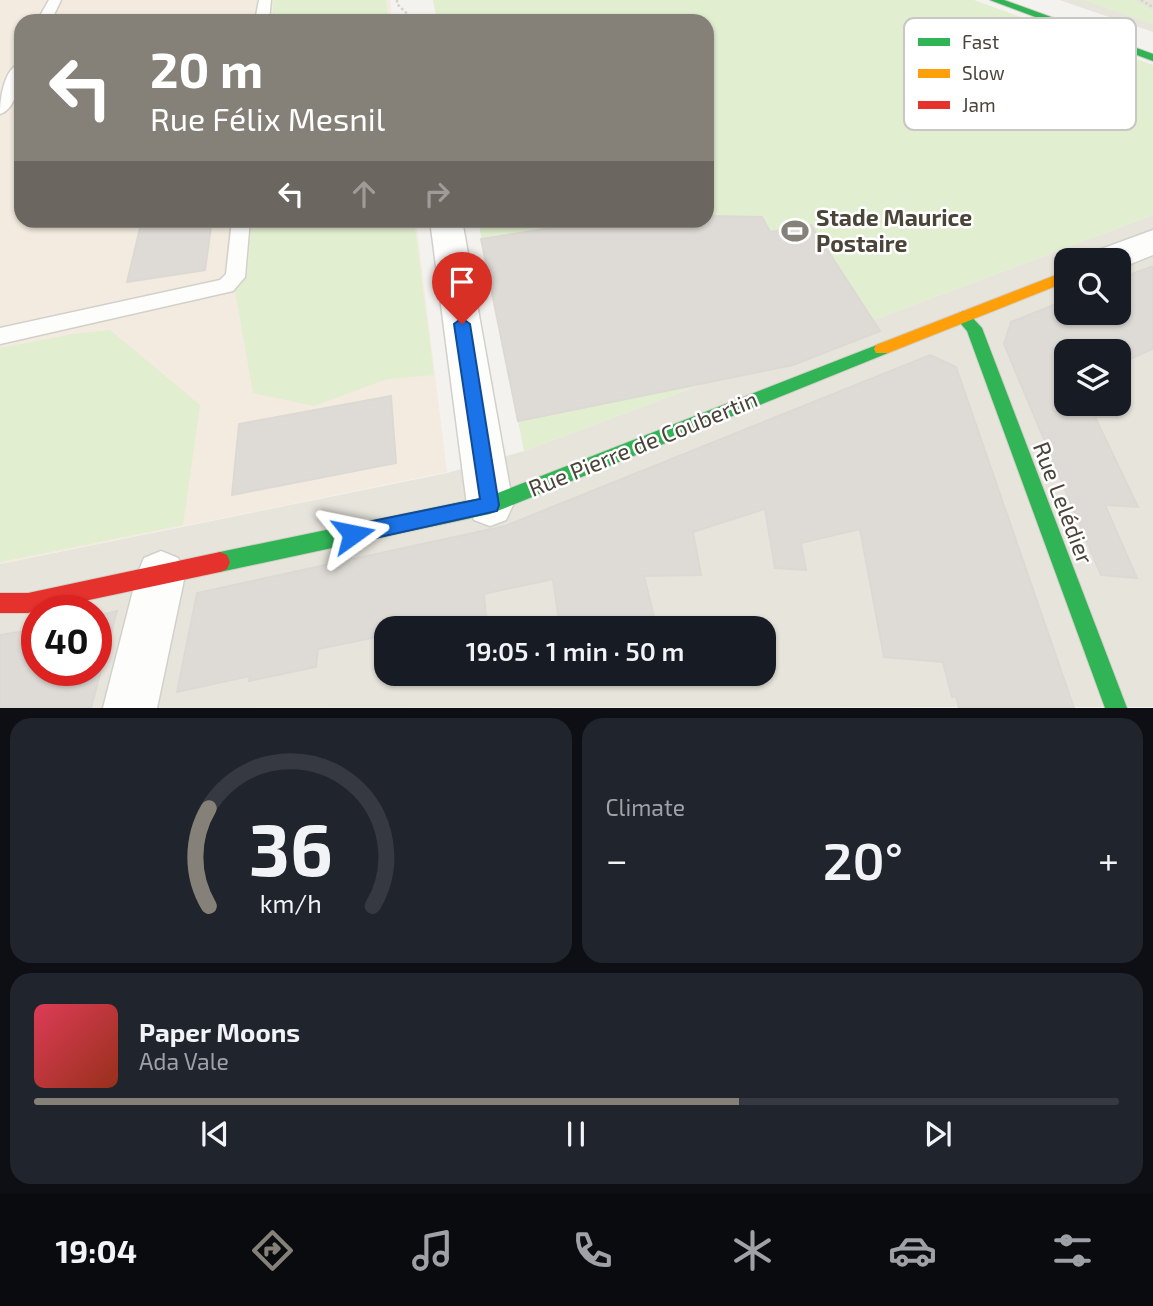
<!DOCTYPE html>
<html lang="en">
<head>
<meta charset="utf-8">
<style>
	:root { --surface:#171b24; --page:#20242c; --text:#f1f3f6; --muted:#9ea1a6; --line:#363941; --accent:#868178 }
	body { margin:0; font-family:"Exo 2",sans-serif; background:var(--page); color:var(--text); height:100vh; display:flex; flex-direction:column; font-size:26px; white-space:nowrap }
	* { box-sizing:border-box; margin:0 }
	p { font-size:23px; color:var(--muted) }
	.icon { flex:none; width:38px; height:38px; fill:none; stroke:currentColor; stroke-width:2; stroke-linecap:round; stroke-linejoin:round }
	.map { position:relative; height:708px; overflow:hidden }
	.panel { display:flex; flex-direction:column; gap:10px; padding:10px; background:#0d0f14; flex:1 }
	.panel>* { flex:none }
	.guide { position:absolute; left:14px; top:14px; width:700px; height:214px; border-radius:21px; box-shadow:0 2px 5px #0004; background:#868178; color:#fff; overflow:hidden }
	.buttons { position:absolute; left:1054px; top:248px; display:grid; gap:14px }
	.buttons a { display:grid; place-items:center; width:77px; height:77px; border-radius:14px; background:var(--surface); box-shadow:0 2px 5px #0004; font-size:35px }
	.speed { position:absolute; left:21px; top:595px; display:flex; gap:14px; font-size:35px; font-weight:700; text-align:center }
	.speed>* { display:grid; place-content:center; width:91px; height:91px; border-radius:50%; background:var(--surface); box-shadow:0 2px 5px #0004; line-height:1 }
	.speed .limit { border:10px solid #d22; background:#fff; color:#111 }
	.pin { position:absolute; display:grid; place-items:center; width:60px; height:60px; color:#fff; margin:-72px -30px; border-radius:50% 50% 50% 0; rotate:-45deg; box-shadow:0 0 7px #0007 }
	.pin .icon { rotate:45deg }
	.me { position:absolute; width:77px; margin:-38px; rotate:78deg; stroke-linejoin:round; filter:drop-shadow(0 0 5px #0008) }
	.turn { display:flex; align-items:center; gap:24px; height:147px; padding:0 21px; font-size:32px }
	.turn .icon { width:91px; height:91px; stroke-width:2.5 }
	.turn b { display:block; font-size:49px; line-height:60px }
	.lanes { display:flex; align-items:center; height:66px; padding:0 21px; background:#0003; justify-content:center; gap:35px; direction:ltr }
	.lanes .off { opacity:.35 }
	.big { font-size:52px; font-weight:600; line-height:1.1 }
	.panel .card { flex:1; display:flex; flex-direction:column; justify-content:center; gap:10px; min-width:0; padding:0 24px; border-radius:21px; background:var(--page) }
	.panel .dial { align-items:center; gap:0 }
	.dial svg { height:182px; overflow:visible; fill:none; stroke:var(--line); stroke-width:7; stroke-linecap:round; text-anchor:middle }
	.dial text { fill:var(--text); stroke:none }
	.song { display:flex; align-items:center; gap:21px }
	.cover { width:84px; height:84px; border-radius:10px; background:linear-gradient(135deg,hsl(350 70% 55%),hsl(10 70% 35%)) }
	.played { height:7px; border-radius:4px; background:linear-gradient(90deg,var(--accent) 65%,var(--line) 65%) }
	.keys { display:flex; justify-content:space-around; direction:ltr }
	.heat { display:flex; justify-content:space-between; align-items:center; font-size:38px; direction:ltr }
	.panel .tiles { flex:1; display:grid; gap:10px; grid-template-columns:1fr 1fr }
	.card:last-child { grid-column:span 2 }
	.trip { position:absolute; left:374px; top:616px; width:402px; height:70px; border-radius:21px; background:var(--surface); box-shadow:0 2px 5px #0004; font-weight:600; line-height:70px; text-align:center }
	.tab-bar { display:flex; height:112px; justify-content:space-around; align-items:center; background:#090b0e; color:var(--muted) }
	.tab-bar .icon { width:49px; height:49px }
	.tab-bar .on { color:var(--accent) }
	.tab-bar b { font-size:32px; color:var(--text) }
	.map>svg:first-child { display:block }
	.residential { fill:#e7e4dc; fill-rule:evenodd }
	.commercial { fill:#f3ebdf }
	.green { fill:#e1eecf }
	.building { fill:#dedbd6; stroke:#dcd9d4; stroke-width:2 }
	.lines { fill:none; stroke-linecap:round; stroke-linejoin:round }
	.lane-casing { stroke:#d2d0cb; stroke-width:3 }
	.street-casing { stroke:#d2d0cb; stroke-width:3 }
	.fast-casing { stroke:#d3cfc5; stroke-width:2 }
	.slow-casing { stroke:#d3cfc5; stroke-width:2 }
	.jam-casing { stroke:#d3cfc5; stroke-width:2 }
	.path { stroke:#d3d2cc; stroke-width:2.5; stroke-dasharray:2.5 2.5; stroke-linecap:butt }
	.lane { fill:#fdfdfc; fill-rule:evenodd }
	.street { fill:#fdfdfc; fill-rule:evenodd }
	.fast { fill:#30b455; fill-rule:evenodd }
	.slow { fill:#ff9f0a; fill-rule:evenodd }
	.jam { fill:#e5322d; fill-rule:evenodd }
	.route { fill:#1a73e8; stroke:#114b97; stroke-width:2 }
	.labels { text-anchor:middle; stroke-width:5; stroke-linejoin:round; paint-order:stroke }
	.poi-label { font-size:23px; font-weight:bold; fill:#4b4439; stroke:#fff; text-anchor:start }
	.street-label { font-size:23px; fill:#4b4439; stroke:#fff }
	.key { fill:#fff; stroke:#c9c7c4; stroke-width:2 }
	.key-label { font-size:19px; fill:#4b4439 }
</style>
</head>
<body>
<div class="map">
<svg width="1153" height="708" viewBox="0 0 1153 708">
	<rect width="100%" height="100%" fill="#f4f2ee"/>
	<path class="residential" d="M1059,0H1153V32Z
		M1153,215V707L0,708V564L447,473L524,451ZM1066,261H1118V313H1066ZM1066,352H1118V404H1066ZM37,611H96V670H37ZM387,628H765V674H387Z"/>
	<path class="commercial" d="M0,0H390L392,21H21V220L416,221L447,472L0,564Z"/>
	<path class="green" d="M274,0H386L389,21H272Z
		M433,0H974L1153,65V215L524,451L478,221L707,220V21H437Z
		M1082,0H1135L1153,10V24Z
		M252,221H414L434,375L387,379L314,406L253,393L235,290L247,275Z
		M110,330L200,405L183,525L0,562V348L74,334Z"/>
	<path class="building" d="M707,216L762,217L770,232L811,225L880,331L793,365L518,421L481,239L604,220H707Z
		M142,220H212L205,270L127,282Z
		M1153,266V349L1118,364V352H1066V404H1111L1117,417H1095L1138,507L1105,505L1137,578L1101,575L1004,344L1011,322L1066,300V313H1118V279Z
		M930,355L956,367L1074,708H959L956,696L952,697L943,662L884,657L860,529L801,543L806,570L775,568L765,509L693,532L701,575L644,576L655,620L626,628H560L553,579L484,594L487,628H387V635L318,649L316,667L249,681L250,676L177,692L197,593L505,526Z
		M391,396L396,463L232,495L239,424Z
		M117,611L91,708H0V635L37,629V670H96V616Z"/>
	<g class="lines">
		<g class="lane-casing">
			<path id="lane" d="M49,0H61L51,21H37Z
				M259,0H271L269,21H255Z
				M21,63C21,78 17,109 0,114C0,98 4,68 21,63Z
				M232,220H250L245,277L233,291L0,344V328L220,280L226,274Z"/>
		</g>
		<g class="street-casing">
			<path id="street" d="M430,220H462L513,505L506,520L490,526L474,520L467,505Z
				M1153,230V255L1118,269V261H1088L1093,252Z
				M161,551L178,558L185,575L157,708H103L137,575L144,558Z"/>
		</g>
		<g class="fast-casing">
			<path id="fast" d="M990,0H1004L1153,54V61Z
				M963,311L968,313L982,328L1127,708H1105L967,331L955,317Z
				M882,343L888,345L890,349L888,353L490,514L220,572L213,569L210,562L213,555L220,552L490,496Z"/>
		</g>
		<g class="slow-casing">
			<path id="slow" d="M1066,271V282L888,353H876L874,349L876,345Z"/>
		</g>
		<g class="jam-casing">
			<path id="jam" d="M220,552L227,555L230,562L227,569L220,572L28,613H0V593H28Z"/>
		</g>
		<path class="path" d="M397,0V4L415,21
			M1141,0L1153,7"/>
		<use href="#lane" class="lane"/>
		<use href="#street" class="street"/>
		<use href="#fast" class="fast"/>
		<use href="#slow" class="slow"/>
		<use href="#jam" class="jam"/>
	</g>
	<path class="route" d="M462,318L470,324L499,505L497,511L353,543L346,541L344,534L346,528L353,525L480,499L454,324Z"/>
	<defs>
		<g id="stadium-bare" transform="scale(2.1)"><path d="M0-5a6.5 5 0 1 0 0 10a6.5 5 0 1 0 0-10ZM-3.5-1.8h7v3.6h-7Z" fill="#868178" stroke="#fff" stroke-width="2.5" paint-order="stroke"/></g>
	</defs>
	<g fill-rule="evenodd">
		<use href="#stadium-bare" x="795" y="231"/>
	</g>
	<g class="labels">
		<g class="poi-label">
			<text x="816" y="226">Stade Maurice<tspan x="816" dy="26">Postaire</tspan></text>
		</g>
		<g class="street-label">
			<text transform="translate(643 444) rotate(-22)" y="8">Rue Pierre de Coubertin</text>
			<text transform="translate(1063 503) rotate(69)" y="8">Rue Lelédier</text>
		</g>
	</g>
	<rect x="904" y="18" width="232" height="112" rx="10" class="key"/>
	<rect x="918" y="38" width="32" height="8" fill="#30b455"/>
	<rect x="918" y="69" width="32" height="9" fill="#ff9f0a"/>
	<rect x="918" y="101" width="32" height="8" fill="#e5322d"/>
	<g class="key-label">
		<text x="962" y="49">Fast</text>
		<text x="962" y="80">Slow</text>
		<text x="962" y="112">Jam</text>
	</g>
</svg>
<div class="buttons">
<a><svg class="icon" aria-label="search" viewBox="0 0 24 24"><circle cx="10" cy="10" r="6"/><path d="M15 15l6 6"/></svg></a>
<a><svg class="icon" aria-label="layers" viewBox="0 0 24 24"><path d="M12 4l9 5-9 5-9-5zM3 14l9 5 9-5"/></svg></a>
</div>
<div class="speed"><div class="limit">40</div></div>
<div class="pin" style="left:462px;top:324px;background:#d93025"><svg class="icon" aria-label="arrive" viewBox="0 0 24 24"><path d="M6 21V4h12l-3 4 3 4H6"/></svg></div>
<svg class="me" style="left:353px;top:534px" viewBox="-20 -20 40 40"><path d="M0-17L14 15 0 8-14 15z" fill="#1a73e8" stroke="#fff" stroke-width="4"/></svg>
<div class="trip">19:05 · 1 min · 50 m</div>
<div class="guide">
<div class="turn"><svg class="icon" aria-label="left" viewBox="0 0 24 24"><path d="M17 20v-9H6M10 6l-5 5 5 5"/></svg><div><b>20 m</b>Rue Félix Mesnil</div></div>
<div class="lanes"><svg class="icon" aria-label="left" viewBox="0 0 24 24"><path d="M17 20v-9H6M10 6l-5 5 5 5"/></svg><svg class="icon off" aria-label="ahead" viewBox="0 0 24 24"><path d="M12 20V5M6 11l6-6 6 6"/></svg><svg class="icon off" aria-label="right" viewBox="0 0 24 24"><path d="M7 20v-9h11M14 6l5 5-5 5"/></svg></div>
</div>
</div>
<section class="panel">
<div class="tiles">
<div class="card dial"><svg viewBox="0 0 100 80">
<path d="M14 69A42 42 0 1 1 86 69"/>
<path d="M14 69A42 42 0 0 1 14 26" stroke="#868178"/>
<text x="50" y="56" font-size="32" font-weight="700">36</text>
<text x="50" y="72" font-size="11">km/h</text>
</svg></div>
<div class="card"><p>Climate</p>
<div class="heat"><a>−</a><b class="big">20°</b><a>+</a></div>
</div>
<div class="card">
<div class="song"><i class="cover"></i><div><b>Paper Moons</b><p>Ada Vale</p></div></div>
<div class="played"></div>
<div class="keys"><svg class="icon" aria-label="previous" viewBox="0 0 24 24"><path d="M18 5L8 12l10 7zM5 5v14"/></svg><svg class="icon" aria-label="pause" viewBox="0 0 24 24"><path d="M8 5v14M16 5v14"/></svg><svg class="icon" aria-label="next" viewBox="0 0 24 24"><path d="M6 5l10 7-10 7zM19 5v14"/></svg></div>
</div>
</div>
</section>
<nav class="tab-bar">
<b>19:04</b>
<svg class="icon on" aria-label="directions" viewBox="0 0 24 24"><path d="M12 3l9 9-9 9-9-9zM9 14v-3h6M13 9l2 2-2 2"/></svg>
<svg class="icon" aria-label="music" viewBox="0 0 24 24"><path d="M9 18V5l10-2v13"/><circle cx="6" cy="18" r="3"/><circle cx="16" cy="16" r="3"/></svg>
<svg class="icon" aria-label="phone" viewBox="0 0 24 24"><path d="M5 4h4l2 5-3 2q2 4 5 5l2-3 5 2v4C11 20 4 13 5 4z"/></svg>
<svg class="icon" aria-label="climate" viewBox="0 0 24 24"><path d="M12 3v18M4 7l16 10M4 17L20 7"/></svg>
<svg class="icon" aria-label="car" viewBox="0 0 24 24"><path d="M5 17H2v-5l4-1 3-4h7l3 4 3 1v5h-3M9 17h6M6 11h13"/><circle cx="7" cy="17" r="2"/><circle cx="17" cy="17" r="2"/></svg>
<svg class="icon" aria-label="filters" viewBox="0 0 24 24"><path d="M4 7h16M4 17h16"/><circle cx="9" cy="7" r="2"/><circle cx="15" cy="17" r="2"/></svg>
</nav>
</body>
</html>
